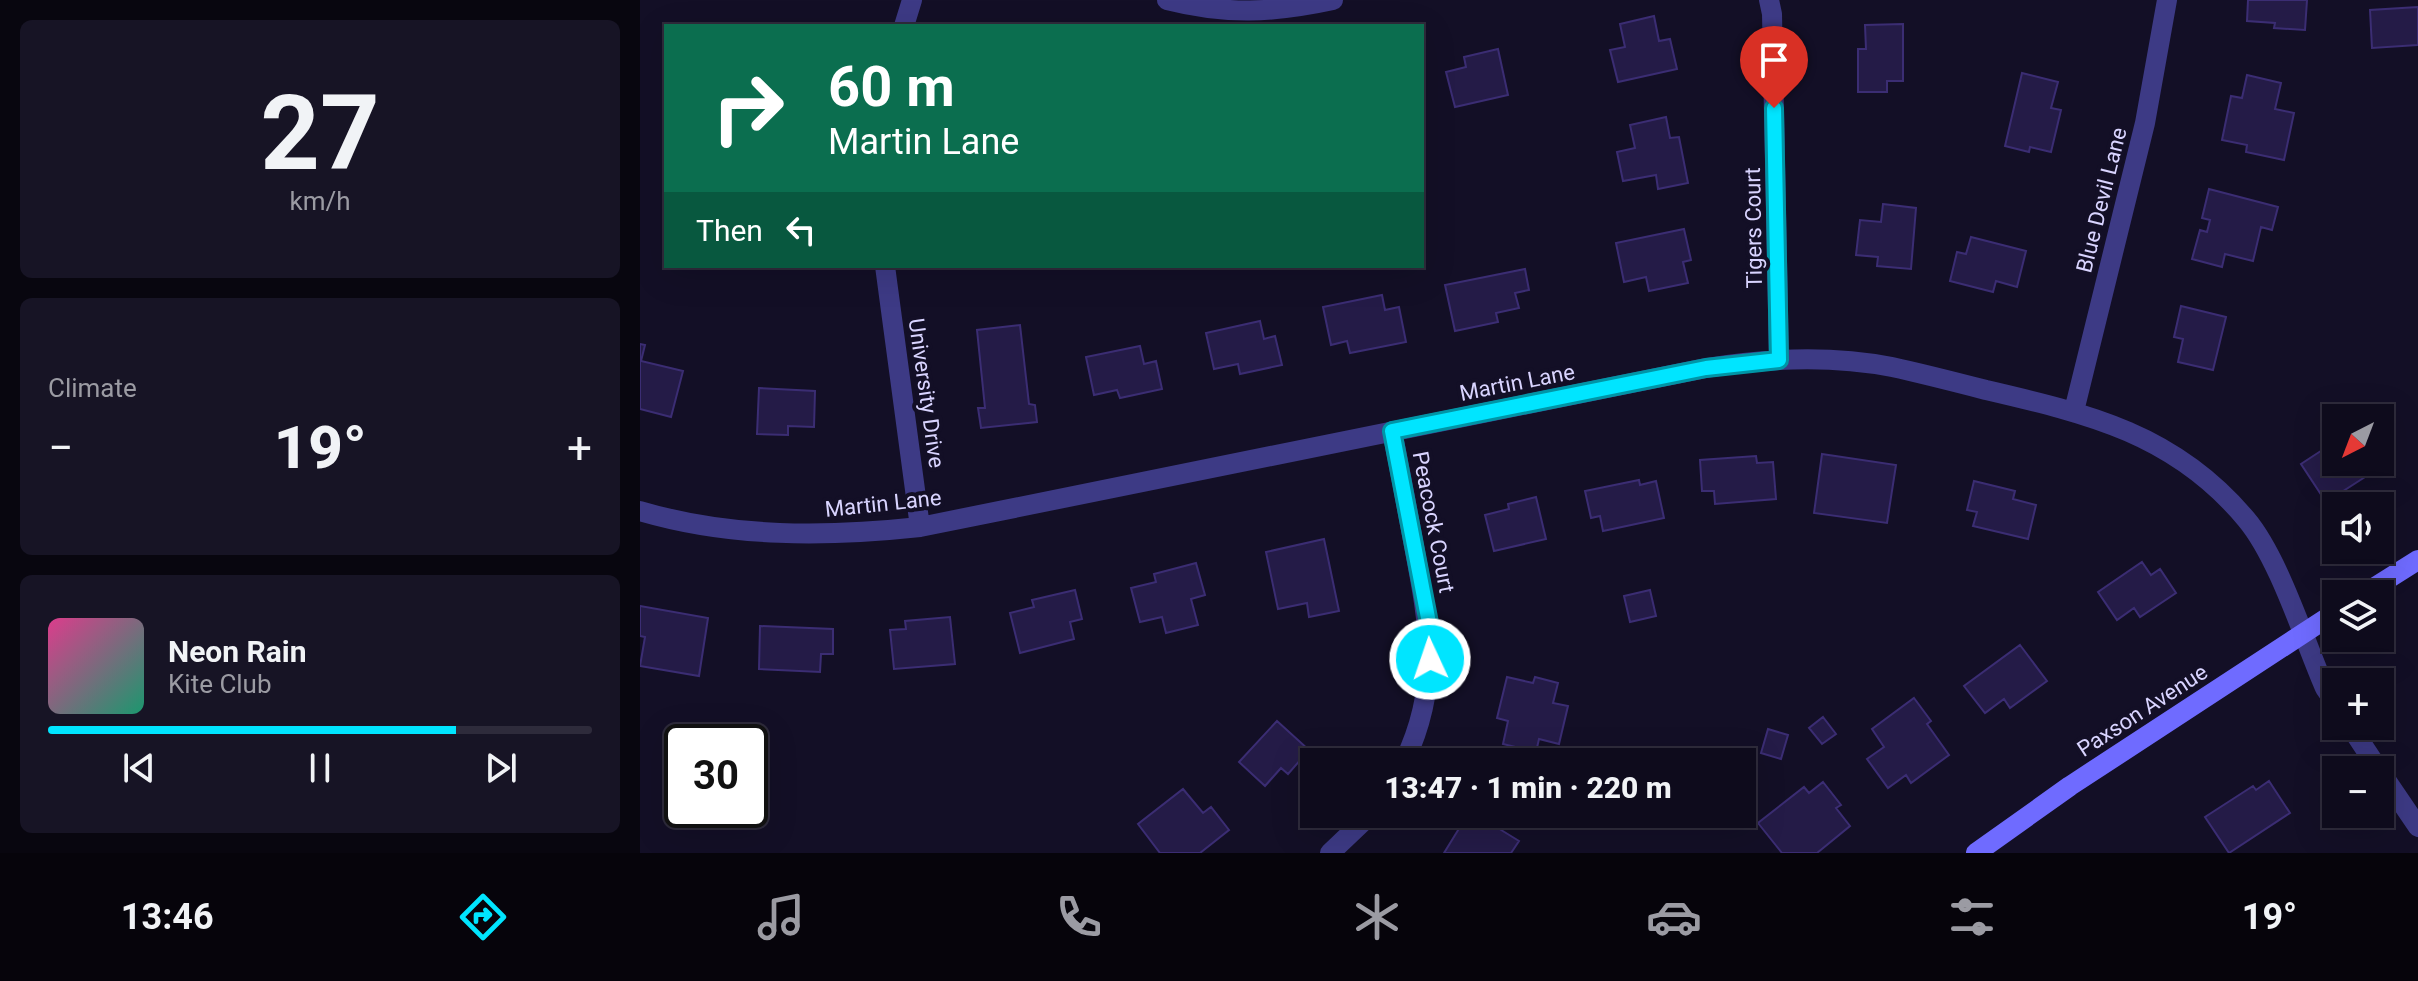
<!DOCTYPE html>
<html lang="en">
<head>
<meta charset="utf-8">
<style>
	:root { --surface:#0e0b1c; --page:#171425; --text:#f1f3f6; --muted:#9b9ba3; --line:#2e2b3b; --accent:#00e5ff }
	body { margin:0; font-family:Roboto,sans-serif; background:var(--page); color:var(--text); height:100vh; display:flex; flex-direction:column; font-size:30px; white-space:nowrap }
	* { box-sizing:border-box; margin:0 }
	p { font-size:26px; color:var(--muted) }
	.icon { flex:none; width:44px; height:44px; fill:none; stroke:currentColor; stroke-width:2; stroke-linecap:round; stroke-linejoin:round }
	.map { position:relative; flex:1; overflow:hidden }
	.panel { display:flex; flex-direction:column; gap:20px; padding:20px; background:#08060f; width:640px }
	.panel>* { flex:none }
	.hud { position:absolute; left:24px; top:24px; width:760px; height:244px; border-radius:0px; box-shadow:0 8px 32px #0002,0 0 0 2px var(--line); background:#0b6e4f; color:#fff; overflow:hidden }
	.needle { width:52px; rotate:222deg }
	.tools { position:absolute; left:1682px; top:404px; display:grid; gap:16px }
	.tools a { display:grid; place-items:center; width:72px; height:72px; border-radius:0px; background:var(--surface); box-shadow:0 8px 32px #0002,0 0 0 2px var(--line); font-size:40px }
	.speed { position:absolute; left:24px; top:724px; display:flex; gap:16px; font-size:40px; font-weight:700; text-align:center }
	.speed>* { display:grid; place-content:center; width:104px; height:104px; border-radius:50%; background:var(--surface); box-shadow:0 8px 32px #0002,0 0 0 2px var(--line); line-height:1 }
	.speed .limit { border:4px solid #111; border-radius:12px; background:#fff; color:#111 }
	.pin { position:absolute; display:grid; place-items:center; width:68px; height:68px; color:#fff; margin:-82px -34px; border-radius:50% 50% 50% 0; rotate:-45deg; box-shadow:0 0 8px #0007 }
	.pin .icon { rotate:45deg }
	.me { position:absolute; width:88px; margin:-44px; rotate:357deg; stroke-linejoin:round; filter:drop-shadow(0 0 6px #0008) }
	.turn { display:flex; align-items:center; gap:28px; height:168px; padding:0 32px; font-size:36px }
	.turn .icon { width:104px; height:104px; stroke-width:2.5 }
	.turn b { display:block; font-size:56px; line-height:68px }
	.then { display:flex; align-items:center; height:76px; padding:0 32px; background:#0003; gap:16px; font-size:30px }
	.big { font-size:60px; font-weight:800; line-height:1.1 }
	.panel .widget { flex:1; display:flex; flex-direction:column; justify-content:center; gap:12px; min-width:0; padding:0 28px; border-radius:12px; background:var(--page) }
	.panel .dial { align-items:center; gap:0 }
	.dial b { font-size:104px; line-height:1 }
	.song { display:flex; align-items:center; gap:24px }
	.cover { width:96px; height:96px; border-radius:12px; background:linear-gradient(135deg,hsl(330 70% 55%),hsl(160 70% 35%)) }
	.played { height:8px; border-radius:4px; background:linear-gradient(90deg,var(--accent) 75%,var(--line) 75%) }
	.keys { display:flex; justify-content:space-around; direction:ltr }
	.heat { display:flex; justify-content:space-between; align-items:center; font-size:44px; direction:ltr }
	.trip { position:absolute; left:660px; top:748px; width:456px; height:80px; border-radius:0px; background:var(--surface); box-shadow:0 8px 32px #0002,0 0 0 2px var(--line); font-weight:800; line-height:80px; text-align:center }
	.tab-bar { display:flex; height:128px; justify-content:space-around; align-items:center; background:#06040b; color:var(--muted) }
	.tab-bar .icon { width:56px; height:56px }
	.tab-bar .selected { color:var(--accent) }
	.tab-bar b { font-size:36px; color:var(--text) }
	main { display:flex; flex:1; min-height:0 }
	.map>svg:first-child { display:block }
	.building { fill:#241b47; stroke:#3b2d73; stroke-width:2 }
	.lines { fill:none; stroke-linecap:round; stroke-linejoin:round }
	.street { stroke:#3d3a85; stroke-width:20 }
	.secondary { stroke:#6f6bff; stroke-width:20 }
	.route-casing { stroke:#0095a6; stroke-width:20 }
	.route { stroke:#00e5ff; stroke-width:14 }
	.labels { text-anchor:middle; stroke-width:8; stroke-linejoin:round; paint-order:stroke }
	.street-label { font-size:22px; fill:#d9d4ff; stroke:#130f26 }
</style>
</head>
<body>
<main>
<section class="panel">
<div class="widget dial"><b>27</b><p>km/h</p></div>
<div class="widget"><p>Climate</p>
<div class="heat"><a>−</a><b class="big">19°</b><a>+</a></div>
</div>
<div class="widget">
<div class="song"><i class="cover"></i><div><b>Neon Rain</b><p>Kite Club</p></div></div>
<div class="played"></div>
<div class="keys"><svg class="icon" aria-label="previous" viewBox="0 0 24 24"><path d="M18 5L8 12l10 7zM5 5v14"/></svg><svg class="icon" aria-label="pause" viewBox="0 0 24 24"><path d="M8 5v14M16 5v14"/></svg><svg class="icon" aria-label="next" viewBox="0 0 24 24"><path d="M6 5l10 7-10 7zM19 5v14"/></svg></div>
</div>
</section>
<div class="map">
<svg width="1778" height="853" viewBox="0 0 1778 853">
	<rect width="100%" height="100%" fill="#130f26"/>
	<path class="building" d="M1608,0H1667L1665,30L1634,28L1635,23L1607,21Z
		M1778,7V45L1732,48L1730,10Z
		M1014,16L1019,41L1030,39L1037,69L978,82L970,50L985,47L980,24Z
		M1263,24V81H1247V92H1218V49H1226L1225,25Z
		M858,49L868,95L815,107L806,72L826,67L824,57Z
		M1382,73L1418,82L1411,108L1421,110L1411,152L1390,147L1389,152L1365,146Z
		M1607,75L1641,83L1635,109L1654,113L1644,160L1606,152L1607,145L1582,140L1591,96L1602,98Z
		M1026,117L1030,138L1039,137L1048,183L1018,189L1016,175L983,181L977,152L995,148L990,125Z
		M1569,189L1638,207L1632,230L1621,227L1613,261L1585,254L1582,267L1552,259L1560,230L1567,232L1570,220L1562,218Z
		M1243,204L1276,208L1271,269L1237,266L1238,257L1216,255L1220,220L1241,222Z
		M1044,229L1051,260L1043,262L1048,283L1009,291L1006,277L984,282L976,243Z
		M1331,237L1386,251L1377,287L1356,281L1353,292L1310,281L1317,252L1326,254Z
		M885,269L889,290L875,293L879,308L856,313L858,322L815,331L805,285Z
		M742,295L745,310L759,307L766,342L710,353L707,341L691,345L683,307Z
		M1541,306L1586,317L1573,370L1538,362L1543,339L1534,337Z
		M620,321L624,339L635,336L642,365L600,374L598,364L574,369L566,333Z
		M380,325L389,404L395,405L397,422L341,428L338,408H345L337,330Z
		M0,344L5,345L1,361L43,371L31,417L0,409Z
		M500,346L504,364L516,361L522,389L480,398L477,390L454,395L446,357Z
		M119,388L175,391L174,427L148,426V435L117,434Z
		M1696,441V462H1731L1720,469L1725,477L1686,502L1661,464Z
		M1182,454L1256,465L1247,523L1174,513Z
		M1116,456L1117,463L1133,462L1136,499L1075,504L1074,491H1062L1060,460Z
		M999,480L1000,485L1016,481L1024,518L963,531L960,516L951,518L945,491Z
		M1334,481L1375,491L1373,499L1396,505L1388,539L1333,526L1337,512L1327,510Z
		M896,497L906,539L854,551L845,515L869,509L868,504Z
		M684,539L699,611L669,617L667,603L638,609L626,552Z
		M1502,562L1511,575L1520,569L1536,593L1500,617L1494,608L1477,620L1458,592Z
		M556,563L565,595L551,599L558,625L526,633L522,617L500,622L491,588L516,582L514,574Z
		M435,590L442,619L430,622L434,639L380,653L370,613L394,607L392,600Z
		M1010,590L1016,616L990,622L984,596Z
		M0,606L68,618L59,676L0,666L5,637L0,636Z
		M310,617L315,664L254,669L250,630L266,629L265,621Z
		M120,626L193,629V654H181L180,672L119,669Z
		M1380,645L1407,681L1370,708L1364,699L1345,713L1324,686Z
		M867,677L893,683L895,677L918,683L913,703L928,706L919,744L899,739L896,752L863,744L868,721L857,718Z
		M1274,698L1291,721L1287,724L1309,755L1271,783L1266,775L1248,788L1227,759L1244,747L1232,729Z
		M1183,717L1196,734L1182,744L1169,728Z
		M637,721L669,750L648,774L641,768L625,786L599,762Z
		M1128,729L1148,735L1141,759L1121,753Z
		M1629,781L1650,813L1589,853L1565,817L1613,786L1616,790Z
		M1183,782L1201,805L1196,808L1210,826L1177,853H1142L1118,823L1164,787L1169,793Z
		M543,789L563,813L571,807L589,830L560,853H520L498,824Z
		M828,814L858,816L853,825L879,841L871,853H804Z"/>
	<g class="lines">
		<path class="street" d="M527,0C586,15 633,13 693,0
			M1129,0L1132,14L1139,360
			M264,26L272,0
			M245,266L280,527
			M1434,411L1505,123L1527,0
			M752,431C760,470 767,508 774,546C789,626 801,685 764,762
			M0,511C91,538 187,537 280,527L1066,368C1127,358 1191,355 1252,367C1284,374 1315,382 1346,390C1449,414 1535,434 1606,519C1639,558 1664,640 1685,688L1696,704
			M1710,726L1739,770
			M1740,771L1778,827
			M690,853L731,814"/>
		<path class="secondary" d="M1724,594L1778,560
			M1336,853L1430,786L1696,612"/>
	</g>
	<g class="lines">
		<g class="route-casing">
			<path id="route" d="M790,659L789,623L752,431L1066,368L1139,360L1134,108"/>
		</g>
		<use href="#route" class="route"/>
	</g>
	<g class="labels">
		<g class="street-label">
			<text transform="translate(1461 200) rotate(-76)" y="8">Blue Devil Lane</text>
			<text transform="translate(1113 228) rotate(-91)" y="8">Tigers Court</text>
			<text transform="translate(877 382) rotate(-11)" y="8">Martin Lane</text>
			<text transform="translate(287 393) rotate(82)" y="8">University Drive</text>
			<text transform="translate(243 503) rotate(-6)" y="8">Martin Lane</text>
			<text transform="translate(794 522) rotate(79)" y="8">Peacock Court</text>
			<text transform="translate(1502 710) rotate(-33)" y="8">Paxson Avenue</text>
		</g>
	</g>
</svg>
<div class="tools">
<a><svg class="needle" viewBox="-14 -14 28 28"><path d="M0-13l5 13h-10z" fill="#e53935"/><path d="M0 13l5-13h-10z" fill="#9b9ba3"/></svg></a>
<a><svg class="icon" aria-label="sound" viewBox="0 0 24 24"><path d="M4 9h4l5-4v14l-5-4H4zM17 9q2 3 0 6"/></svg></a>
<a><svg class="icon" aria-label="layers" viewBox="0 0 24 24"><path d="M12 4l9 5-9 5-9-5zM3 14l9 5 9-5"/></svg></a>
<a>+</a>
<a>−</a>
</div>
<div class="speed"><div class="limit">30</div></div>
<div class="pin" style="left:1134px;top:108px;background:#d93025"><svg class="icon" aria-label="arrive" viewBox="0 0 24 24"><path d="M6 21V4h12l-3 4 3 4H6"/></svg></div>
<svg class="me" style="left:790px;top:659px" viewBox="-20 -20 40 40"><circle r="17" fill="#00e5ff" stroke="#fff" stroke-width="3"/><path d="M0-11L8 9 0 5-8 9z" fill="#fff"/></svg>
<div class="trip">13:47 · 1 min · 220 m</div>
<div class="hud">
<div class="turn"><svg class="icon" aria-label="right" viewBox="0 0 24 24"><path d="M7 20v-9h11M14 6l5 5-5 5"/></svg><div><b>60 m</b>Martin Lane</div></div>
<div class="then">Then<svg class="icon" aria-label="left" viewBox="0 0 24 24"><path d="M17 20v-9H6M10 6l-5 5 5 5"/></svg></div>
</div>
</div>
</main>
<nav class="tab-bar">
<b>13:46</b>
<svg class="icon selected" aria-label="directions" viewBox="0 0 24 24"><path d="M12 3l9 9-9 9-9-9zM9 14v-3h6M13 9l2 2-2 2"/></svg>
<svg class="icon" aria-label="music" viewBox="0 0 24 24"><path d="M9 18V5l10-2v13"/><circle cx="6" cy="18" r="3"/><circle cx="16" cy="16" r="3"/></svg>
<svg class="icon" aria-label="phone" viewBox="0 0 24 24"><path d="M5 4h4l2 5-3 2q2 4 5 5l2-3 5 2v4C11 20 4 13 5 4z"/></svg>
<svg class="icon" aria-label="climate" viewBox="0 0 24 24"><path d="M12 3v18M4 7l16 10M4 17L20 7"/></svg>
<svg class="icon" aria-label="car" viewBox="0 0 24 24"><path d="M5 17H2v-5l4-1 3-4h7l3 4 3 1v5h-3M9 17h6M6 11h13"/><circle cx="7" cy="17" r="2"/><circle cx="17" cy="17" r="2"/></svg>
<svg class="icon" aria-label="filters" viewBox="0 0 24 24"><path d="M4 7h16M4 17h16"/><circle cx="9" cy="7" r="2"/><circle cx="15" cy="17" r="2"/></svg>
<b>19°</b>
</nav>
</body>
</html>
